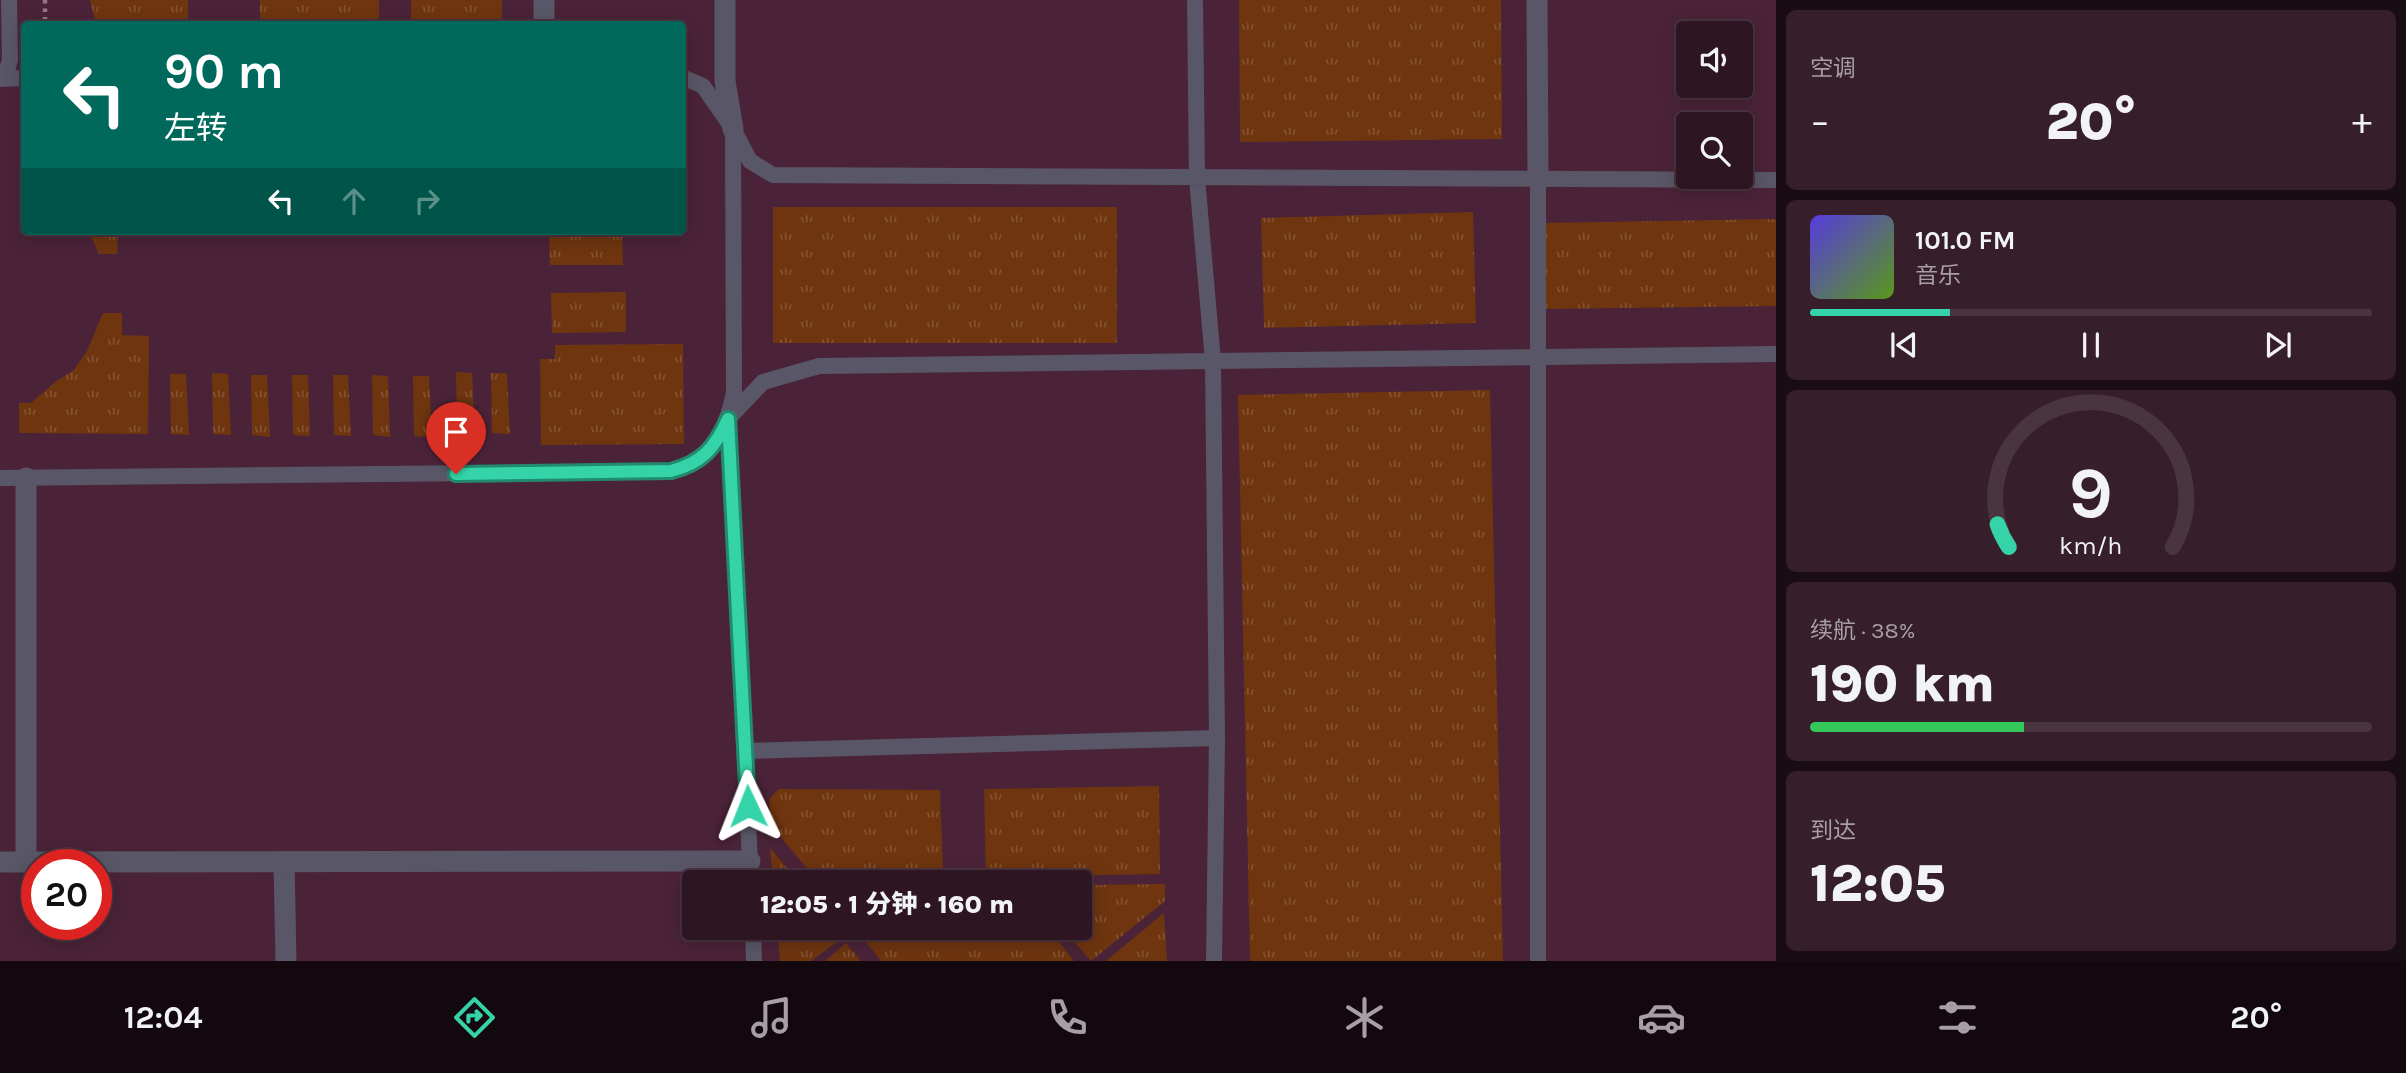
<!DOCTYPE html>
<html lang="zh">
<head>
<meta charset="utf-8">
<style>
	:root { --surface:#2e1522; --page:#361e2a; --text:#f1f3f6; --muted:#a79fa5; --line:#493440; --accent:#34d4a8 }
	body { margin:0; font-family:Karla,"Noto Sans SC",sans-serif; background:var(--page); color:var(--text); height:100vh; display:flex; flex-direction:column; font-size:26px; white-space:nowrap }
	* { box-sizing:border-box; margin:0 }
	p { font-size:23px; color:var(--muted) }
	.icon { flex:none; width:38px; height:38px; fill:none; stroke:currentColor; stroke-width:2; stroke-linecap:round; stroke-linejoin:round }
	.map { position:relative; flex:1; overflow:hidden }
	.drawer { display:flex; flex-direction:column; gap:10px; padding:10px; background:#190c13; width:630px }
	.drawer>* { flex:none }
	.banner { position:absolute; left:21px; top:21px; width:665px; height:214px; border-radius:7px; box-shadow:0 4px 18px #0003,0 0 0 2px var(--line); background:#00695c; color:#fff; overflow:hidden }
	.fabs { position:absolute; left:1676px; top:21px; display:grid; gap:14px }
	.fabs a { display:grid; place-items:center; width:77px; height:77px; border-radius:7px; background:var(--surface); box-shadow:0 4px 18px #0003,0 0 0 2px var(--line); font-size:35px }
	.speed { position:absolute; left:21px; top:849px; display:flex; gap:14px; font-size:35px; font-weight:700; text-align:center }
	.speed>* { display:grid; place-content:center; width:91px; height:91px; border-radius:50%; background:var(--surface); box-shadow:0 4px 18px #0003,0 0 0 2px var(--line); line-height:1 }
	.speed .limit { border:10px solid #d22; background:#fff; color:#111 }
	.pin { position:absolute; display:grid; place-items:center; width:60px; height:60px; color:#fff; margin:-72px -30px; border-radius:50% 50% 50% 0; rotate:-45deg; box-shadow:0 0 7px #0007 }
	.pin .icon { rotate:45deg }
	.me { position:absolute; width:77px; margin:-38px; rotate:358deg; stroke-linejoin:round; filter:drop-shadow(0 0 5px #0008) }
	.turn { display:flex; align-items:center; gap:24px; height:147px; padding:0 28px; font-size:32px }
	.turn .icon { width:91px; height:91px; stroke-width:2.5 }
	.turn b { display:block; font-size:49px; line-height:60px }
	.lanes { display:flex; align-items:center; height:66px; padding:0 28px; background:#0003; justify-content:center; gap:35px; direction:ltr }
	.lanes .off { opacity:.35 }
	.big { font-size:52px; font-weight:800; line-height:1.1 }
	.drawer .card { flex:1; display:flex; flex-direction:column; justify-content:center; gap:10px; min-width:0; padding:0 24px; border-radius:10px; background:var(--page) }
	.drawer .dial { align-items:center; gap:0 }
	.dial svg { height:182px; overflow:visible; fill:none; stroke:var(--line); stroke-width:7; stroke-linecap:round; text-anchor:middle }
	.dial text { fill:var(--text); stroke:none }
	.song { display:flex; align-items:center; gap:21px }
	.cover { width:84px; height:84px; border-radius:10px; background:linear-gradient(135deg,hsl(250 70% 55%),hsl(90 70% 35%)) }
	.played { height:7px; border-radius:4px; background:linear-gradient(90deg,var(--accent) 25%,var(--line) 25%) }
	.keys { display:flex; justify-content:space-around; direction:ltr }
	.heat { display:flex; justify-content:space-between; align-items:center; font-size:38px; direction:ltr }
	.charge { height:10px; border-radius:5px; background:linear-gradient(90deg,#34c759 38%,var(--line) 0) }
	.trip { position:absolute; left:682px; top:870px; width:410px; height:70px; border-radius:7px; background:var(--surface); box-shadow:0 4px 18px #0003,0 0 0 2px var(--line); font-weight:800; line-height:70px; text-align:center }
	.tabs { display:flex; height:112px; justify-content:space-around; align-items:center; background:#12080e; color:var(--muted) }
	.tabs .icon { width:49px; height:49px }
	.tabs .current { color:var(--accent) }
	.tabs b { font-size:32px; color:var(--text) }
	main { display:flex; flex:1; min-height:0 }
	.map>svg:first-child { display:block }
	.built { fill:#4b2338; fill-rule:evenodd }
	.grass { fill:url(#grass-tufts) }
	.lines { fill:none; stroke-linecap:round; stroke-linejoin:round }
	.path { stroke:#957886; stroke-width:4.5; stroke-dasharray:3.5 5; stroke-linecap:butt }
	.lane { stroke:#595767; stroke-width:16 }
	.street { stroke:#595767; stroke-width:21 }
	.route-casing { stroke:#228a6d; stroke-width:18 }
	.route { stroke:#34d4a8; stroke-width:12 }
</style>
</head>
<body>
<main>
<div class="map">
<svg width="1776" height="961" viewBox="0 0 1776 961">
	<defs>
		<pattern id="grass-tufts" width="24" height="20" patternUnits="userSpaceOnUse" patternTransform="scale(1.75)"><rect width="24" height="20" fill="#6e350f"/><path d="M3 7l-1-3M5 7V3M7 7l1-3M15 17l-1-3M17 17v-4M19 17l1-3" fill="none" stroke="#835232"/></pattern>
	</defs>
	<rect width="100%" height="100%" fill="#3d1c2d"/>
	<path class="built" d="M0,0H1776V961H0ZM24,24H682V231H24ZM1689,33H1741V86H1689ZM1689,124H1741V177H1689ZM37,864H96V924H37ZM695,882H1080V928H695Z"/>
	<path class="grass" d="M90,0H188V24H96Z
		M260,0H379V24H260Z
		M411,0H502V24H411Z
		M1239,0H1501L1502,139L1240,142Z
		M683,112H687L688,212H683Z
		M773,207H1117V343H773Z
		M1473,212L1476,323L1264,328L1261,218Z
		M1776,219V306L1545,309L1544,223Z
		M89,231H146V232H118L117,254H99Z
		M549,231H622L623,265H550Z
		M626,292V332L552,333L551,293Z
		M103,313H122V335L149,336L148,434L19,433V403H31L55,382L74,370L87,351Z
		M683,344L684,444L541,445L540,359H555V345Z
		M456,372L472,373L475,434L457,433Z
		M212,373L228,374L231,435L213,434Z
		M491,373H507L510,434L492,433Z
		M170,374H186L189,435L171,434Z
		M251,375H267L270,437L252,435Z
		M292,375H308L310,436L293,435Z
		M333,375H348L351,436L334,435Z
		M372,375L388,376L390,437L373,435Z
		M413,376H429L432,437L414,436Z
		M1490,390L1503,961H1250L1238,395Z
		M1159,786L1160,874L986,877L984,789Z
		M779,789L940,790L943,868L921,882H818L770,824L769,799Z
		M770,848L799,882H773Z
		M1165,884V901L1091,961L1062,928H1080V885Z
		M1164,913L1167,961H1106Z
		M777,928H837L845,936L811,961H780Z
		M877,928H1048L1074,961H881L863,938Z
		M846,943L861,961H825Z"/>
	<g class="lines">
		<path class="path" d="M45,0V24"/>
		<path class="lane" d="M1195,0L1197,178L1213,361L1217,738L1214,961
			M0,75L8,67L10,60L9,0
			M682,77L703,86L733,129L750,161L773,175L1776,180
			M0,79L24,78
			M0,478L671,471C713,460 725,433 734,393L733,132
			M746,751L1217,738
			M751,882L728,419L763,382L819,366L1776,354
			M753,928L754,961
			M1538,961V179"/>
		<path class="street" d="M725,0V81L733,129
			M1537,0L1538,179
			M544,24V0
			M26,478V862
			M0,862L750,861
			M284,862L286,961"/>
	</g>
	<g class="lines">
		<g class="route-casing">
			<path id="route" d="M456,474L671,471C702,463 715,448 728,419L748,806"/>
		</g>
		<use href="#route" class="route"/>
	</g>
</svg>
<div class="fabs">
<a><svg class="icon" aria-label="sound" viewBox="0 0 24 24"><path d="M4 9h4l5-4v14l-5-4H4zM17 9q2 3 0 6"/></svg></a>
<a><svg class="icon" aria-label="search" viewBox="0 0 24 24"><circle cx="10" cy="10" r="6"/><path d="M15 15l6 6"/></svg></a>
</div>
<div class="speed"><div class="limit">20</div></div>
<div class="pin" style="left:456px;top:474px;background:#d93025"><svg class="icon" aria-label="arrive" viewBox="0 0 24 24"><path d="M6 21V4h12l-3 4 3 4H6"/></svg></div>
<svg class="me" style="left:748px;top:806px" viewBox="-20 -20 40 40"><path d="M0-17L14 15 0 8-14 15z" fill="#34d4a8" stroke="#fff" stroke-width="4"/></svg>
<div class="trip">12:05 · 1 分钟 · 160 m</div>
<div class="banner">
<div class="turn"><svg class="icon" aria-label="left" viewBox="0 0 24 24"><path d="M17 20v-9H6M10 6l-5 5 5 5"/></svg><div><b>90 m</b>左转</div></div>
<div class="lanes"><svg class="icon" aria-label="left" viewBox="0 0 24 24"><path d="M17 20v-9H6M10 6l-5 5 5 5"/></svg><svg class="icon off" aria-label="ahead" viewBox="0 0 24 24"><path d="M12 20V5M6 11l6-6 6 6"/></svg><svg class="icon off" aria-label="right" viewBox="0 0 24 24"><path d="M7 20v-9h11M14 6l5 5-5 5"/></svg></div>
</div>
</div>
<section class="drawer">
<div class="card"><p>空调</p>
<div class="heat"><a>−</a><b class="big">20°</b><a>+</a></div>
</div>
<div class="card">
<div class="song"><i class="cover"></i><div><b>101.0 FM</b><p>音乐</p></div></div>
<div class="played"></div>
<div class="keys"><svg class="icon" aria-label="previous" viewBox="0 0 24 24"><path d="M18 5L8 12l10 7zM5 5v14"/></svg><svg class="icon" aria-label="pause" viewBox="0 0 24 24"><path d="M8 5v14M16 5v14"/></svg><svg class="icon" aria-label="next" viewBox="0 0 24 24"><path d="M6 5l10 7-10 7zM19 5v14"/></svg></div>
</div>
<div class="card dial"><svg viewBox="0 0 100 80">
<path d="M14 69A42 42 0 1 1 86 69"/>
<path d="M14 69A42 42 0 0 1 9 59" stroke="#34d4a8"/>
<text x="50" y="56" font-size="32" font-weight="700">9</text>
<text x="50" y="72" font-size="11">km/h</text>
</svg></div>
<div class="card"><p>续航 · 38%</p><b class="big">190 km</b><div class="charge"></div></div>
<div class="card"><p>到达</p><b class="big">12:05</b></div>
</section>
</main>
<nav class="tabs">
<b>12:04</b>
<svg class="icon current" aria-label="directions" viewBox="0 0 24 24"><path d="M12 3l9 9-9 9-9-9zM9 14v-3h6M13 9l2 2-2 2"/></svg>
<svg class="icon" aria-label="music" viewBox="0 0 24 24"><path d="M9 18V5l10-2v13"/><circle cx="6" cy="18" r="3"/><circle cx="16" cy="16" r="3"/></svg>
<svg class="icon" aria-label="phone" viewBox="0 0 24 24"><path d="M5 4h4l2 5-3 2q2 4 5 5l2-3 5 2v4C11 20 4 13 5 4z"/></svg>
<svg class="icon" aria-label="climate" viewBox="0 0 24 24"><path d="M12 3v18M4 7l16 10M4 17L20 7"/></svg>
<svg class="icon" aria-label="car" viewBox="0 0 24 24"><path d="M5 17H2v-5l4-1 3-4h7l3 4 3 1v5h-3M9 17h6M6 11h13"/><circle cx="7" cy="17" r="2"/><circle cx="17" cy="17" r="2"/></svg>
<svg class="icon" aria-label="filters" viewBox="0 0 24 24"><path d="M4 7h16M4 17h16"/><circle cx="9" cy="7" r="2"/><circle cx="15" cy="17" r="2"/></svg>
<b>20°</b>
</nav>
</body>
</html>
